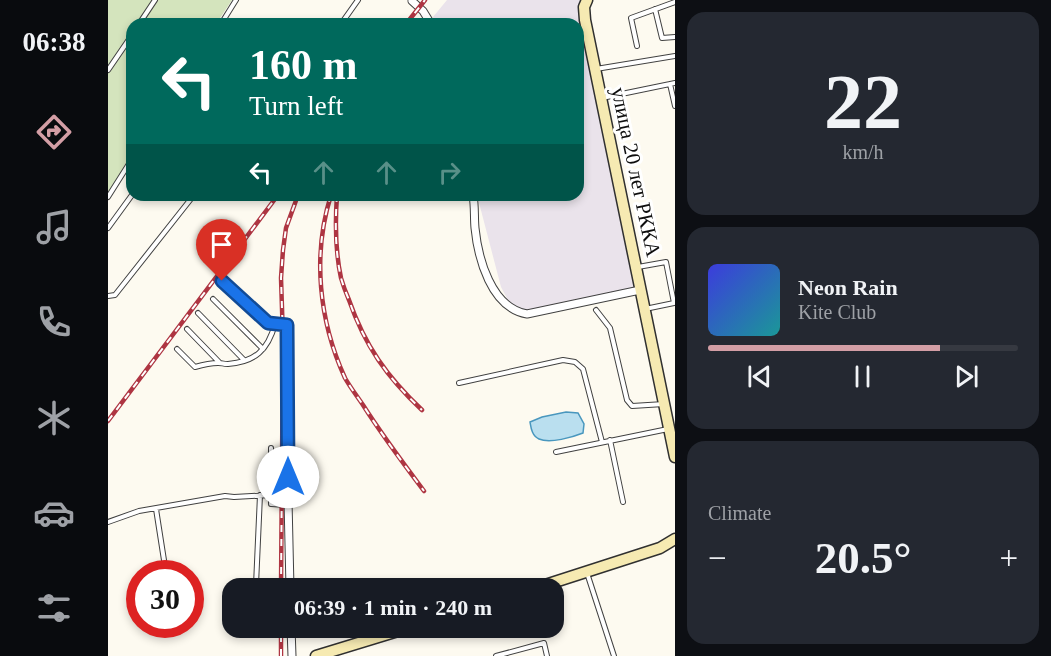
<!DOCTYPE html>
<html lang="en">
<head>
<meta charset="utf-8">
<style>
	:root { --surface:#171b24; --page:#242831; --text:#f1f3f6; --muted:#9ea1a6; --line:#363941; --accent:#d39ea5 }
	body { margin:0; font-family:"Times New Roman",serif; background:var(--page); color:var(--text); height:100vh; display:flex; flex-direction:column; font-size:22px; white-space:nowrap }
	* { box-sizing:border-box; margin:0 }
	p { font-size:20px; color:var(--muted) }
	.icon { flex:none; width:33px; height:33px; fill:none; stroke:currentColor; stroke-width:2; stroke-linecap:round; stroke-linejoin:round }
	.map { position:relative; flex:1; overflow:hidden }
	.panel { display:flex; flex-direction:column; gap:12px; padding:12px; background:#0d0f14; width:376px }
	.panel>* { flex:none }
	.hud { position:absolute; left:18px; top:18px; width:458px; height:183px; border-radius:18px; box-shadow:0 3px 9px #0003; background:#00695c; color:#fff; overflow:hidden }
	.speed { position:absolute; left:18px; top:560px; display:flex; gap:12px; font-size:30px; font-weight:700; text-align:center }
	.speed>* { display:grid; place-content:center; width:78px; height:78px; border-radius:50%; background:var(--surface); box-shadow:0 3px 9px #0003; line-height:1 }
	.speed .limit { border:9px solid #d22; background:#fff; color:#111 }
	.pin { position:absolute; display:grid; place-items:center; width:51px; height:51px; color:#fff; margin:-62px -26px; border-radius:50% 50% 50% 0; rotate:-45deg; box-shadow:0 0 6px #0007 }
	.pin .icon { rotate:45deg }
	.me { position:absolute; width:66px; margin:-33px; rotate:0deg; stroke-linejoin:round; filter:drop-shadow(0 0 4px #0008) }
	.turn { display:flex; align-items:center; gap:21px; height:126px; padding:0 24px; font-size:27px }
	.turn .icon { width:78px; height:78px; stroke-width:2.5 }
	.turn b { display:block; font-size:42px; line-height:51px }
	.lanes { display:flex; align-items:center; height:57px; padding:0 24px; background:#0003; justify-content:center; gap:30px; direction:ltr }
	.lanes .off { opacity:.35 }
	.big { font-size:45px; font-weight:800; line-height:1.1 }
	.panel .widget { flex:1; display:flex; flex-direction:column; justify-content:center; gap:9px; min-width:0; padding:0 21px; border-radius:18px; background:var(--page) }
	.panel .dial { align-items:center; gap:0 }
	.dial b { font-size:78px; line-height:1 }
	.song { display:flex; align-items:center; gap:18px }
	.cover { width:72px; height:72px; border-radius:9px; background:linear-gradient(135deg,hsl(240 70% 55%),hsl(180 70% 35%)) }
	.played { height:6px; border-radius:3px; background:linear-gradient(90deg,var(--accent) 75%,var(--line) 75%) }
	.keys { display:flex; justify-content:space-around; direction:ltr }
	.heat { display:flex; justify-content:space-between; align-items:center; font-size:33px; direction:ltr }
	.trip { position:absolute; left:114px; top:578px; width:342px; height:60px; border-radius:18px; background:var(--surface); box-shadow:0 3px 9px #0003; font-weight:800; line-height:60px; text-align:center }
	main { display:flex; flex:1; min-height:0 }
	.menu { display:flex; flex-direction:column; width:108px; justify-content:space-around; align-items:center; background:#090b0e; color:var(--muted) }
	.menu .icon { width:42px; height:42px }
	.menu .current { color:var(--accent) }
	.menu b { font-size:27px; color:var(--text) }
	.map>svg:first-child { display:block }
	.industrial { fill:#eae3eb }
	.green { fill:#d4e4bd }
	.water { fill:#badfef; stroke:#4997be; stroke-width:1.5 }
	.lines { fill:none; stroke-linecap:round; stroke-linejoin:round }
	.lane-casing { stroke:#414141; stroke-width:6 }
	.street-casing { stroke:#414141; stroke-width:9 }
	.secondary-casing { stroke:#303030; stroke-width:13 }
	.lane { stroke:#fff; stroke-width:4 }
	.street { stroke:#fff; stroke-width:7 }
	.secondary { stroke:#f6eab2; stroke-width:10 }
	.rail-casing { stroke:#ae3542; stroke-width:4.5 }
	.rail { stroke:#fff; stroke-width:2; stroke-dasharray:7; stroke-linecap:butt }
	.route-casing { stroke:#114b97; stroke-width:15 }
	.route { stroke:#1a73e8; stroke-width:10 }
	.labels { text-anchor:middle; stroke-width:6; stroke-linejoin:round; paint-order:stroke }
	.street-label { font-size:21px; fill:#0e0e0e; stroke:#fff }
</style>
</head>
<body>
<main>
<nav class="menu">
<b>06:38</b>
<svg class="icon current" aria-label="directions" viewBox="0 0 24 24"><path d="M12 3l9 9-9 9-9-9zM9 14v-3h6M13 9l2 2-2 2"/></svg>
<svg class="icon" aria-label="music" viewBox="0 0 24 24"><path d="M9 18V5l10-2v13"/><circle cx="6" cy="18" r="3"/><circle cx="16" cy="16" r="3"/></svg>
<svg class="icon" aria-label="phone" viewBox="0 0 24 24"><path d="M5 4h4l2 5-3 2q2 4 5 5l2-3 5 2v4C11 20 4 13 5 4z"/></svg>
<svg class="icon" aria-label="climate" viewBox="0 0 24 24"><path d="M12 3v18M4 7l16 10M4 17L20 7"/></svg>
<svg class="icon" aria-label="car" viewBox="0 0 24 24"><path d="M5 17H2v-5l4-1 3-4h7l3 4 3 1v5h-3M9 17h6M6 11h13"/><circle cx="7" cy="17" r="2"/><circle cx="17" cy="17" r="2"/></svg>
<svg class="icon" aria-label="filters" viewBox="0 0 24 24"><path d="M4 7h16M4 17h16"/><circle cx="9" cy="7" r="2"/><circle cx="15" cy="17" r="2"/></svg>
</nav>
<div class="map">
<svg width="567" height="656" viewBox="0 0 567 656">
	<rect width="100%" height="100%" fill="#fdfaf0"/>
	<path class="industrial" d="M339,0H473L470,12L526,288L420,311H413L402,304L393,287L369,195H470V24H327L325,17Z"/>
	<path class="green" d="M0,0H124L108,24H24V156L0,194Z"/>
	<path class="water" d="M458,412L470,413L476,424L475,433C465,437 442,444 431,439C424,436 423,428 422,422L434,417Z"/>
	<g class="lines">
		<g class="lane-casing">
			<path id="lane" d="M547,9L554,38L567,37
				M31,24L47,0
				M113,24L128,0
				M233,24L250,0
				M529,46L523,18L567,2
				M488,69L567,56
				M0,70L24,35
				M562,84L567,106
				M494,98L567,83
				M0,197L24,159
				M0,228L24,195
				M530,267L558,262L566,303L537,309
				M114,281L160,323L174,324
				M0,296L7,295L86,195
				M105,299L155,349
				M488,310L502,328L519,400L524,406L556,404
				M90,313L136,360
				M79,329L111,362
				M69,349L87,367C94,365 102,363 110,363C117,363 113,364 120,364C147,362 160,350 167,324
				M351,383L455,360L467,362L475,369L494,442
				M502,440L515,502
				M163,448V504L179,505
				M448,452L560,429
				M48,509L58,573
				M0,522L31,511L117,496L126,497L163,495
				M479,573L506,656
				M148,585L152,495
				M388,656L436,643L439,656"/>
		</g>
		<g class="street-casing">
			<path id="street" d="M304,1L315,11L323,24
				M365,195C367,206 366,217 367,228C370,258 383,308 419,314L532,290
				M174,324L179,325L180,500L182,588
				M183,627L184,656"/>
		</g>
		<g class="secondary-casing">
			<path id="secondary" d="M479,0L476,7L477,20L567,457
				M428,588L552,548L567,539
				M208,656L303,627"/>
		</g>
		<use href="#lane" class="lane"/>
		<use href="#street" class="street"/>
		<use href="#secondary" class="secondary"/>
		<g class="rail-casing">
			<path id="rail" d="M298,24L317,0
				M223,195C204,255 211,321 237,378C242,387 249,396 255,405C274,435 295,463 316,491
				M229,195C227,223 227,250 233,278C235,285 238,293 241,300C257,346 279,377 314,410
				M0,421L170,195
				M173,588L175,339L173,278L175,250L178,228L190,195
				M173,656V627"/>
		</g>
		<use href="#rail" class="rail"/>
	</g>
	<g class="lines">
		<g class="route-casing">
			<path id="route" d="M114,281L160,323L179,325L180,477"/>
		</g>
		<use href="#route" class="route"/>
	</g>
	<g class="labels">
		<g class="street-label">
			<text transform="translate(528 172) rotate(78)" y="7">улица 20 лет РККА</text>
		</g>
	</g>
</svg>
<div class="speed"><div class="limit">30</div></div>
<div class="pin" style="left:114px;top:281px;background:#d93025"><svg class="icon" aria-label="arrive" viewBox="0 0 24 24"><path d="M6 21V4h12l-3 4 3 4H6"/></svg></div>
<svg class="me" style="left:180px;top:477px" viewBox="-20 -20 40 40"><circle r="19" fill="#fff"/><path d="M0-13L10 11 0 6-10 11z" fill="#1a73e8"/></svg>
<div class="trip">06:39 · 1 min · 240 m</div>
<div class="hud">
<div class="turn"><svg class="icon" aria-label="left" viewBox="0 0 24 24"><path d="M17 20v-9H6M10 6l-5 5 5 5"/></svg><div><b>160 m</b>Turn left</div></div>
<div class="lanes"><svg class="icon" aria-label="left" viewBox="0 0 24 24"><path d="M17 20v-9H6M10 6l-5 5 5 5"/></svg><svg class="icon off" aria-label="ahead" viewBox="0 0 24 24"><path d="M12 20V5M6 11l6-6 6 6"/></svg><svg class="icon off" aria-label="ahead" viewBox="0 0 24 24"><path d="M12 20V5M6 11l6-6 6 6"/></svg><svg class="icon off" aria-label="right" viewBox="0 0 24 24"><path d="M7 20v-9h11M14 6l5 5-5 5"/></svg></div>
</div>
</div>
<section class="panel">
<div class="widget dial"><b>22</b><p>km/h</p></div>
<div class="widget">
<div class="song"><i class="cover"></i><div><b>Neon Rain</b><p>Kite Club</p></div></div>
<div class="played"></div>
<div class="keys"><svg class="icon" aria-label="previous" viewBox="0 0 24 24"><path d="M18 5L8 12l10 7zM5 5v14"/></svg><svg class="icon" aria-label="pause" viewBox="0 0 24 24"><path d="M8 5v14M16 5v14"/></svg><svg class="icon" aria-label="next" viewBox="0 0 24 24"><path d="M6 5l10 7-10 7zM19 5v14"/></svg></div>
</div>
<div class="widget"><p>Climate</p>
<div class="heat"><a>−</a><b class="big">20.5°</b><a>+</a></div>
</div>
</section>
</main>
</body>
</html>
